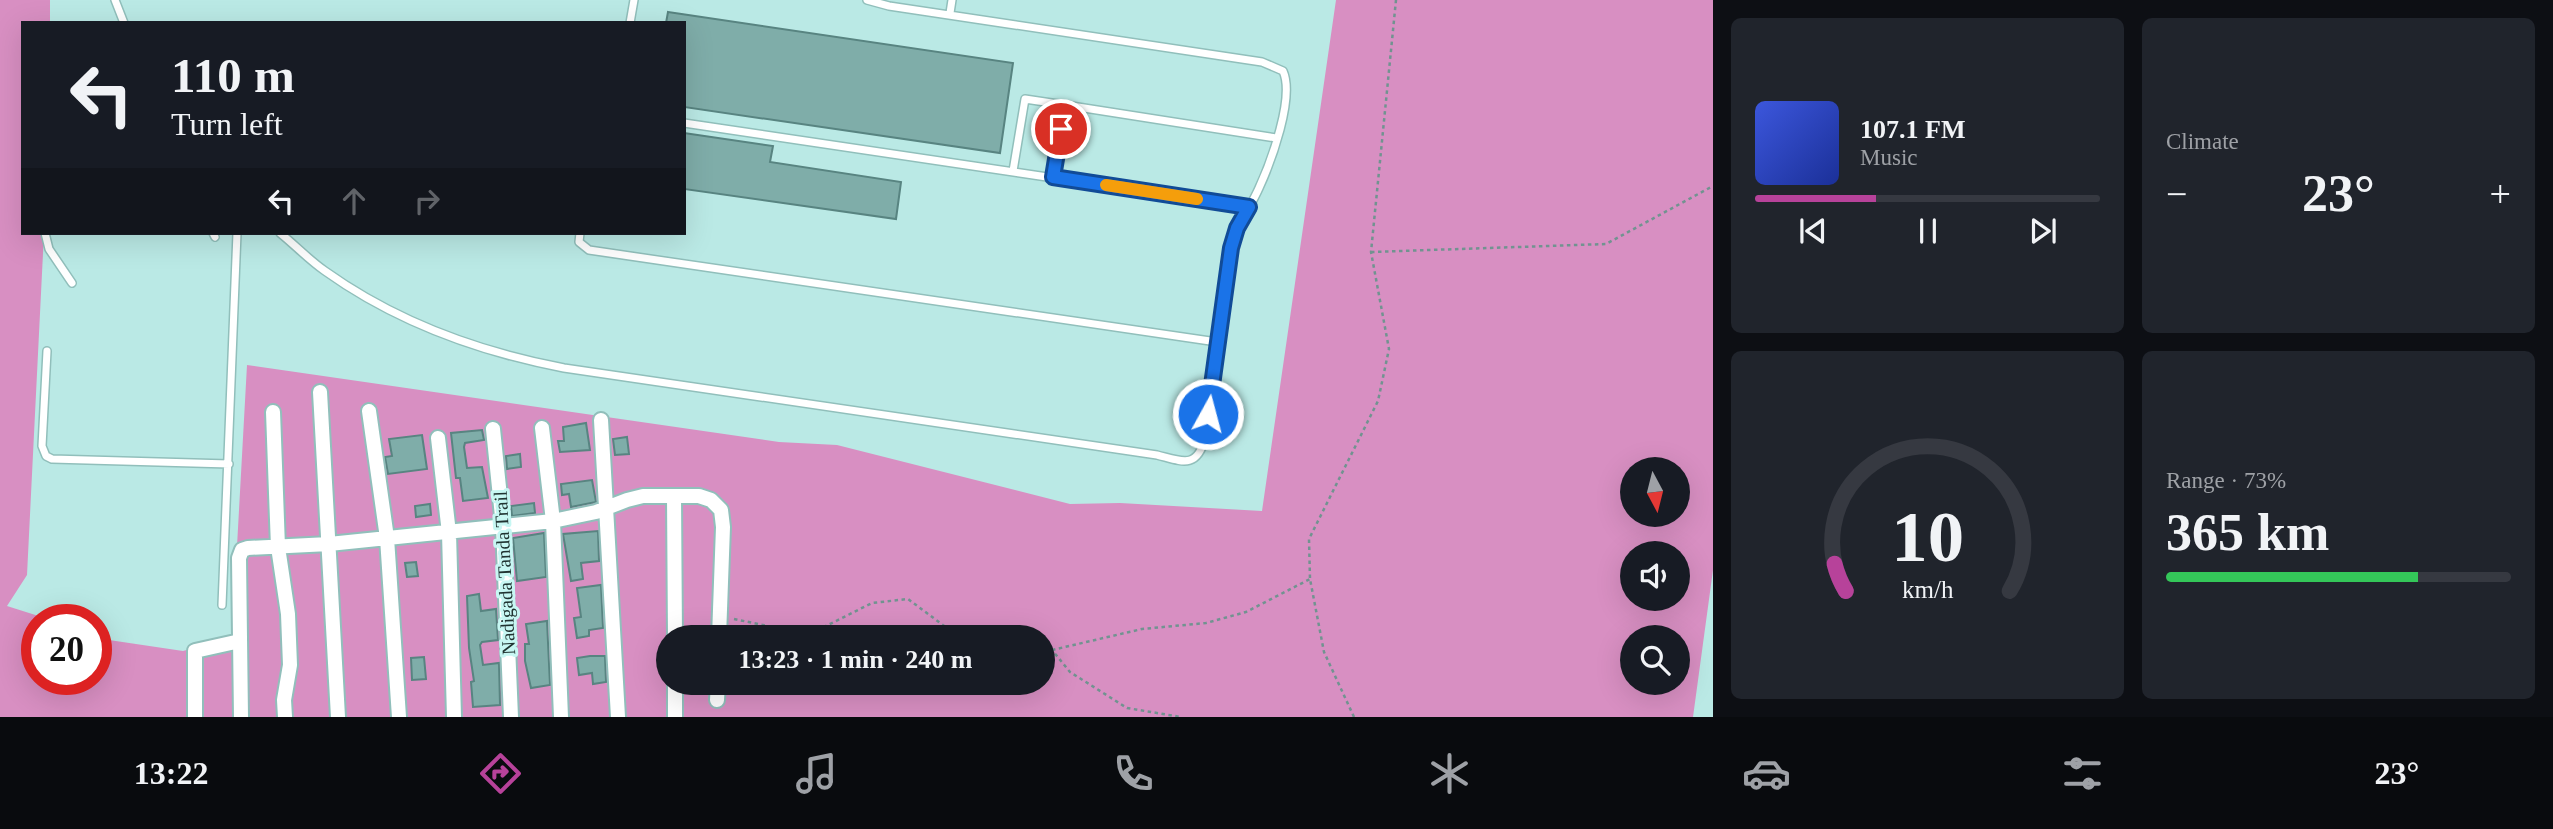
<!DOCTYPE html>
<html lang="en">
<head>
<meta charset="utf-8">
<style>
	:root { --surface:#171b24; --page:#20242c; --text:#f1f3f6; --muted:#9ea1a6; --line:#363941; --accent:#b7429a }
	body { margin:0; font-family:"Times New Roman",serif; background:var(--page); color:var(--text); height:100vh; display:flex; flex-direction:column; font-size:26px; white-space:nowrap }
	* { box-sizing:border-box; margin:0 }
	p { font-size:23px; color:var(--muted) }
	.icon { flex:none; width:38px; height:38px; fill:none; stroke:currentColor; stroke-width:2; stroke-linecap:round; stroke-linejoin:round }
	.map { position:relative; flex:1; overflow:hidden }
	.drawer { display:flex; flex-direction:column; gap:18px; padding:18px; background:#0d0f14; width:840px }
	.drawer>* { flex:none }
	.top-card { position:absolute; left:21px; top:21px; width:665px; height:214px; border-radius:0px; box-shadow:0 7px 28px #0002; background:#171b24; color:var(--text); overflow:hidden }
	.needle { width:46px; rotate:173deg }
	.buttons { position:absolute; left:1620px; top:457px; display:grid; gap:14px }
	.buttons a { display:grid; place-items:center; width:70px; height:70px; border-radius:50%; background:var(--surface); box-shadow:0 7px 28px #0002; font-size:35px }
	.speed { position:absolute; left:21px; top:604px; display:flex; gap:14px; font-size:35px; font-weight:700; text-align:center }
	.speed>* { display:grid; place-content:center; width:91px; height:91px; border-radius:50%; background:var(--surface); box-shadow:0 7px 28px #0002; line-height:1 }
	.speed .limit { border:10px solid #d22; background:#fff; color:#111 }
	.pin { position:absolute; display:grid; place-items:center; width:60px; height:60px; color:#fff; margin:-30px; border:4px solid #fff; border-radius:50%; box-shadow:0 2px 7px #0007 }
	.me { position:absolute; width:77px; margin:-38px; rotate:7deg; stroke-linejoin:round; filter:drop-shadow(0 0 5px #0008) }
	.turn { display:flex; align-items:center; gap:24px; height:147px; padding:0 35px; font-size:32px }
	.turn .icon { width:91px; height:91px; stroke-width:2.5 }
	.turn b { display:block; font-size:49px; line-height:60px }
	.lanes { display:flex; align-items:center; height:66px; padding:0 35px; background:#0003; justify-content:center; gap:35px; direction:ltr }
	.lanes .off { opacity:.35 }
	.big { font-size:52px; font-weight:600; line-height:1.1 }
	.drawer .card { flex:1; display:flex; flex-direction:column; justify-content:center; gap:10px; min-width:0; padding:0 24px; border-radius:10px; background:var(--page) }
	.drawer .dial { align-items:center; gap:0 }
	.dial svg { height:182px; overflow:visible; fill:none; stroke:var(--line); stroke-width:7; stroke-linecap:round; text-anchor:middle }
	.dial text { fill:var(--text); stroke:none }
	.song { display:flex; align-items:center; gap:21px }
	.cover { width:84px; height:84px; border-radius:10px; background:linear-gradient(135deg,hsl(230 70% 55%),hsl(230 70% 35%)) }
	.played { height:7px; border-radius:4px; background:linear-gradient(90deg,var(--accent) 35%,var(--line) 35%) }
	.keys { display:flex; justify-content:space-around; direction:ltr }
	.heat { display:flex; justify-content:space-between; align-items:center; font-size:38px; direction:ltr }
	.charge { height:10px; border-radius:5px; background:linear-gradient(90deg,#34c759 73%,var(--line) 0) }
	.drawer .tiles { flex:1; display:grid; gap:18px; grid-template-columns:repeat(2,1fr) }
	.trip { position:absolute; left:656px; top:625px; width:399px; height:70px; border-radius:35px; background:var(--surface); box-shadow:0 7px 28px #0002; font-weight:600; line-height:70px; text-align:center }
	.tab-bar { display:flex; height:112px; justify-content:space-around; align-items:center; background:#090b0e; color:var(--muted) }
	.tab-bar .icon { width:49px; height:49px }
	.tab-bar .selected { color:var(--accent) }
	.tab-bar b { font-size:32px; color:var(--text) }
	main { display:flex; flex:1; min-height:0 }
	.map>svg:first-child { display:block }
	.forest { fill:#d88fc2; fill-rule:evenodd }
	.building { fill:#7fada9; stroke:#588481; stroke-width:2 }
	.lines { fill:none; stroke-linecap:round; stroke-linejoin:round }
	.service-casing { stroke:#91bfbb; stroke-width:10 }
	.minor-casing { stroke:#91bfbb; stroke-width:18 }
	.path { stroke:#719390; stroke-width:2.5; stroke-dasharray:3.5 3.5; stroke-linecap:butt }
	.service { stroke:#fff; stroke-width:7 }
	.minor { stroke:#fff; stroke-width:14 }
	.route-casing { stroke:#114b97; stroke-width:18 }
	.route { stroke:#1a73e8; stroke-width:12 }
	.slow { stroke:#f59e0b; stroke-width:12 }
	.labels { text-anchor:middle; stroke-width:6; stroke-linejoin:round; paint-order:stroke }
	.street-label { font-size:19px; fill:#203331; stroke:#c7f7f3 }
</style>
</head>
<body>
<main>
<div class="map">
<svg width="1713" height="717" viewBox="0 0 1713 717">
	<rect width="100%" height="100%" fill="#bae9e5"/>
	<path class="forest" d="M0,0H50V23H23V233H44L27,575L7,606L48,619L37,620V679H96V635L109,640L183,651L232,637L247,365L779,442L837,445L1070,504L1120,503L1262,511L1336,0H1713V570L1693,717H0ZM1633,469H1678V514H1633ZM1633,553H1678V598H1633ZM668,637H1043V682H668ZM1633,637H1678V682H1633Z"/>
	<path class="building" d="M668,12L1013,63L1000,153L684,107V23H666Z
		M684,133L773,146L770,162L901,182L896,219L684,189Z
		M586,423L590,450L560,452L558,441H564L563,427Z
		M482,430L484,440L465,443L464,447L467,468L482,467L488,498L463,501L460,478H456L451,433Z
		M422,435L427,469L388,474L385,457L392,456L389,439Z
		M627,437L629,454L615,455L613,439Z
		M520,454L521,467L507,469L506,456Z
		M592,480L596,502L571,507L569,494L562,495L561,484Z
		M534,503L535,513L512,516L511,506Z
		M430,504L431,515L416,517L415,506Z
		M598,531L599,561L581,563L583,579L571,581L563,534Z
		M544,533L546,577L517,581L513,538Z
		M416,562L418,576L407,577L405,563Z
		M601,585L603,628L589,630V636L577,638L574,618L581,617L577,588Z
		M479,594L481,611L496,609L498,640L482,642L480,645L483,665L499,663L500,705L473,707L471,682L474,681L469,648L467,596Z
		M547,621L550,685L531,688L525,661V644H529L526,624Z
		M590,656H605L606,682L593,684L592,673L579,675L577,658Z
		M424,657L426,679L412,680L411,658Z"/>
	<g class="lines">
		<g class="service-casing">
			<path id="service" d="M115,0L124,23
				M950,13L952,0
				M630,23L634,0
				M684,123L1249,207
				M1013,171L1025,99L1065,105
				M1053,177L1065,105L1276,138
				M45,233L49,249L72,283
				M213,233L215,237
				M280,233C295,245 309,260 325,271C395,321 480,352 564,368L1157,455C1181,461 1197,470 1205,438L1231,248C1237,226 1250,208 1259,188C1271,162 1295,97 1283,71L1262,62L889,6L867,0
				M580,233L579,242L589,250L1217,342
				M47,351L42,446L46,456L52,459L229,464
				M222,605L237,233"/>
		</g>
		<g class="minor-casing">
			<path id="minor" d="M320,392L338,717
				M369,411L387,538L399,717
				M273,412L278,547L288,614L290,665L284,700L285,717
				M601,420L618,717
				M542,428L553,521L561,717
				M493,429L503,526L511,717
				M438,438L449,533L454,717
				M674,496L675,637
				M675,682V717
				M717,700L718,682
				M195,717V651L240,641
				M241,717L239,558L242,550L248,548L329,544L553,521L596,512L627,500L643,496H699L711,500L721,510L723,527L719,637"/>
		</g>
		<path class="path" d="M1371,252L1606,244L1713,186
			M734,619L787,630L820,629L872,603L908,599L959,637
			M1043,648L1052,650L1070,672L1127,708L1181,717
			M1052,650L1142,629L1206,623L1246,612L1310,579
			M1354,717L1324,652L1310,579L1309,539L1378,401L1389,349L1371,252L1396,0"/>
		<use href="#service" class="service"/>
		<use href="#minor" class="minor"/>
	</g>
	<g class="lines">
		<g class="route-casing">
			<path id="route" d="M1061,129L1053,177L1249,207L1237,228L1231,248L1208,414"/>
		</g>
		<use href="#route" class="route"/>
		<path class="slow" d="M1106,185L1197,199"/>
	</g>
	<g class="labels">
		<g class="street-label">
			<text transform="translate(504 573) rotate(-93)" y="7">Nadigada Tanda Trail</text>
		</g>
	</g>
</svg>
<div class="buttons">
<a><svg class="needle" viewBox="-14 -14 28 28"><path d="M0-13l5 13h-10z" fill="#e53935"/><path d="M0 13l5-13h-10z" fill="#9ea1a6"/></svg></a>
<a><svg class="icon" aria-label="sound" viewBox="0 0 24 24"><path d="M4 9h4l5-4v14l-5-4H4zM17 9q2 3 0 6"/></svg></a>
<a><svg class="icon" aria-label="search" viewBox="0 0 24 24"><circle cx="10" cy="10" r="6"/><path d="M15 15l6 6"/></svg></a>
</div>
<div class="speed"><div class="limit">20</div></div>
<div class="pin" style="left:1061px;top:129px;background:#d93025"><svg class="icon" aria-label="arrive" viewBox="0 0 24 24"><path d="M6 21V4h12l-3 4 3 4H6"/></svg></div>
<svg class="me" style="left:1208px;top:414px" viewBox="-20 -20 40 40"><circle r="17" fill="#1a73e8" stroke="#fff" stroke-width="3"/><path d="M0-11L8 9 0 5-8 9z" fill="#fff"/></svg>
<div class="trip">13:23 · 1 min · 240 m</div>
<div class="top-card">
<div class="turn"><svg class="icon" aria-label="left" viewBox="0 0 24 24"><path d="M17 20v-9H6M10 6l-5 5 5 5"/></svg><div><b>110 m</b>Turn left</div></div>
<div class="lanes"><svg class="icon" aria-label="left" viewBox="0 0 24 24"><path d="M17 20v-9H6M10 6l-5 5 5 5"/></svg><svg class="icon off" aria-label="ahead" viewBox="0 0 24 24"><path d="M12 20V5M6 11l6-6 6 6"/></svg><svg class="icon off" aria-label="right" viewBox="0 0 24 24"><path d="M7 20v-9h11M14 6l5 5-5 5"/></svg></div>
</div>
</div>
<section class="drawer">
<div class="tiles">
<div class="card">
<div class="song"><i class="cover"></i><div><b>107.1 FM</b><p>Music</p></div></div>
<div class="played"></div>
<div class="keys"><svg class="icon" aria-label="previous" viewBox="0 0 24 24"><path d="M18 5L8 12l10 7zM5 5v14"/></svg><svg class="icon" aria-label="pause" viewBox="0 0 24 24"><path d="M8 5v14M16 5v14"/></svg><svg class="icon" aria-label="next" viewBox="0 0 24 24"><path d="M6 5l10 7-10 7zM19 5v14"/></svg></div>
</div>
<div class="card"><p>Climate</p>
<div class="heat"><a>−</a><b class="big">23°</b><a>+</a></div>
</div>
<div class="card dial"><svg viewBox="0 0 100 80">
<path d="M14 69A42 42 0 1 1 86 69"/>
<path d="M14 69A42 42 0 0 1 9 57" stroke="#b7429a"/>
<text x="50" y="56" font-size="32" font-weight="700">10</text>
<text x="50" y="72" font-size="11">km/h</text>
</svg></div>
<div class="card"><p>Range · 73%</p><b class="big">365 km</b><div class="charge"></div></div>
</div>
</section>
</main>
<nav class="tab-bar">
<b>13:22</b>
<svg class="icon selected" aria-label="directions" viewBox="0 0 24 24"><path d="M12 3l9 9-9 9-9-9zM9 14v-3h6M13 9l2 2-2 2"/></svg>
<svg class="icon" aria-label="music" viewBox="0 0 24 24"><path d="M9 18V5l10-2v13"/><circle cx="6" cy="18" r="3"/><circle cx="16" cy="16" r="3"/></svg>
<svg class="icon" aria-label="phone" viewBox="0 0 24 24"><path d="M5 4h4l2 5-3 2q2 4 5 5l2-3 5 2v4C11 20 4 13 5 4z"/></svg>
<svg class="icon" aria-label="climate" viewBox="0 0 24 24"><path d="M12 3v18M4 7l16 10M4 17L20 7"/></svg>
<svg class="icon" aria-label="car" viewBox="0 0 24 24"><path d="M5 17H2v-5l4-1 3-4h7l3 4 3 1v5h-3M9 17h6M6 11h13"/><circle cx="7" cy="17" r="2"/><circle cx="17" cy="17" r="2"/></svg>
<svg class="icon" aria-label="filters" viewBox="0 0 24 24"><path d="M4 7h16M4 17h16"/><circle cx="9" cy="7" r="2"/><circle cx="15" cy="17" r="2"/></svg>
<b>23°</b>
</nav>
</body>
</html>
